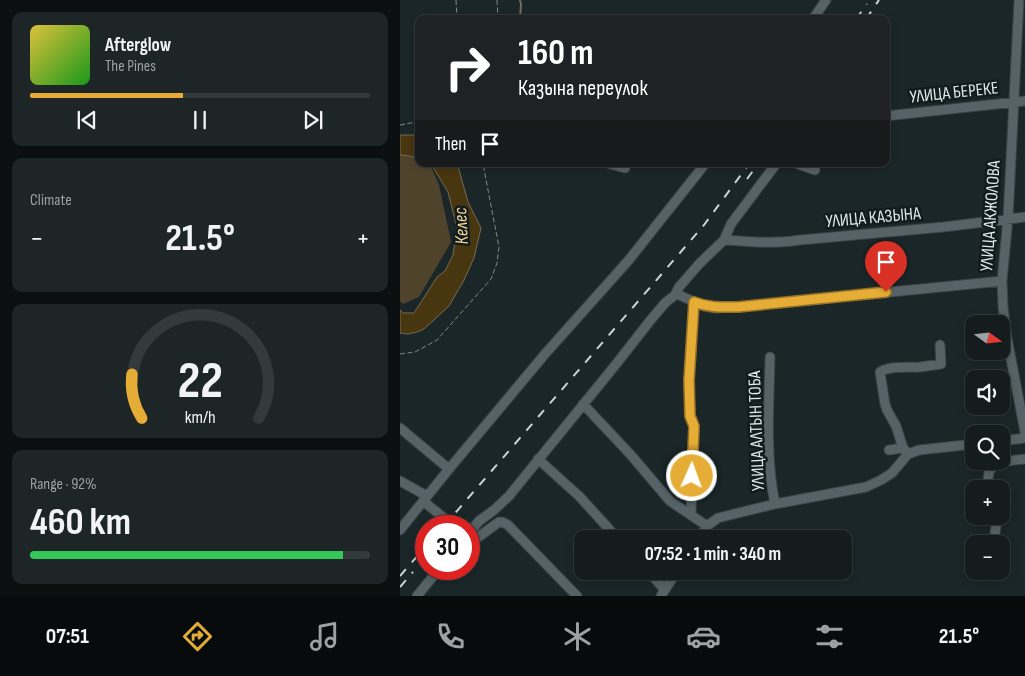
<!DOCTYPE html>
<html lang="en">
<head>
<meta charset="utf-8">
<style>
	:root { --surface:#141c1e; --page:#1d2527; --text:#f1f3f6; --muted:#9da1a4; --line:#333a3c; --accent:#e5ad35 }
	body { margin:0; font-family:"Sofia Sans Condensed",sans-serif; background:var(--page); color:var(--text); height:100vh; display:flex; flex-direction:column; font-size:19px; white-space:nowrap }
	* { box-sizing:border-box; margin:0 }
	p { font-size:16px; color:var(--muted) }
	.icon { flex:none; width:28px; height:28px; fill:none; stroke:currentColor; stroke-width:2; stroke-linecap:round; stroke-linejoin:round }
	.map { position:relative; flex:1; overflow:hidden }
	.drawer { display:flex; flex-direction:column; gap:12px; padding:12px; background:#0b0f10; width:400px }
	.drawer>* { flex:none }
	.banner { position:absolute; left:15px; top:15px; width:475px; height:152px; border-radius:10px; box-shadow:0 2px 8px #0003,0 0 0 1px var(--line); background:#202124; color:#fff; overflow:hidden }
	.needle { width:32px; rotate:105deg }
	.fabs { position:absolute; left:565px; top:315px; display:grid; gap:10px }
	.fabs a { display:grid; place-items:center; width:45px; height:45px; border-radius:10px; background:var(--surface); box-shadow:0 2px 8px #0003,0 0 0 1px var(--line); font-size:25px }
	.speed { position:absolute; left:15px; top:515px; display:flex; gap:10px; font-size:25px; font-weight:700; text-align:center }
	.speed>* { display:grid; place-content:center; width:65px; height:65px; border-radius:50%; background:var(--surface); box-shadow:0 2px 8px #0003,0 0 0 1px var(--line); line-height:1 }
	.speed .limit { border:8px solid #d22; background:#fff; color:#111 }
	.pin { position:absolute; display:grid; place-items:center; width:42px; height:42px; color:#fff; margin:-51px -21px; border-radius:50% 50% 50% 0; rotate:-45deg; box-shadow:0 0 5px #0007 }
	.pin .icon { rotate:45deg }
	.me { position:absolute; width:55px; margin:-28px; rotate:2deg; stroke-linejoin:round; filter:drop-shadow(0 0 4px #0008) }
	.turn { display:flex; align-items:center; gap:18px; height:105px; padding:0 20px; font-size:22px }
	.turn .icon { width:65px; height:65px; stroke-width:2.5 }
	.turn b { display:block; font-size:35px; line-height:42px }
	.then { display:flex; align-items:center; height:48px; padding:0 20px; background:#0003; gap:10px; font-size:19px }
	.big { font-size:38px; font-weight:700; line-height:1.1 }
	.drawer .tile { flex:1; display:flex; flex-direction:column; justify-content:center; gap:8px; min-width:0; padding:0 18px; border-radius:10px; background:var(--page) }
	.drawer .dial { align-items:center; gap:0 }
	.dial svg { height:130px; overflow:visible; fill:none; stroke:var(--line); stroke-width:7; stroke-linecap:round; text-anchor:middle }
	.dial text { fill:var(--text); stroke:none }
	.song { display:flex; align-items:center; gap:15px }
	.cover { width:60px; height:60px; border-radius:8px; background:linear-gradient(135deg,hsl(50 70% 55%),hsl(120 70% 35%)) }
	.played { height:5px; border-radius:2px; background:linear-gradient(90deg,var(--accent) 45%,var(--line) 45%) }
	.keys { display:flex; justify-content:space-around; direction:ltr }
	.heat { display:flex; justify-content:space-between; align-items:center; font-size:28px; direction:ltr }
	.charge { height:8px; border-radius:4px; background:linear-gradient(90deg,#34c759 92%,var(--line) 0) }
	.trip { position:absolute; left:174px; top:530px; width:278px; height:50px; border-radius:10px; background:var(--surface); box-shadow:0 2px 8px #0003,0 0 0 1px var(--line); font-weight:700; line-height:50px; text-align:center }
	.dock { display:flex; height:80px; justify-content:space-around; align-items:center; background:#080b0c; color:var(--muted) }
	.dock .icon { width:35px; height:35px }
	.dock .active { color:var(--accent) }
	.dock b { font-size:22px; color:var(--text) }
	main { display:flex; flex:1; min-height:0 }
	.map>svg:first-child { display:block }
	.green { fill:#4f432c }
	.water { fill:#483610; stroke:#766b51 }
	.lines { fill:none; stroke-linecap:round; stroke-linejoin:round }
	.stream { stroke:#766b51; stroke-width:2 }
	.minor-tunnel { stroke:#384345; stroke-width:9; stroke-dasharray:9 4.5; stroke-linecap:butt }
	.minor-casing { stroke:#3a4345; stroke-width:11 }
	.path { stroke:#80898b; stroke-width:1; stroke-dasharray:5 2.5; stroke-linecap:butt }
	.minor { stroke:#566265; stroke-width:9 }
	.rail { stroke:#cbd3d5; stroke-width:2; stroke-dasharray:9 9; stroke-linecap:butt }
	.route-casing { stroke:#957022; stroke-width:12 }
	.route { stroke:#e5ad35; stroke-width:9 }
	.labels { text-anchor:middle; stroke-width:5; stroke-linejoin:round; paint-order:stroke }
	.street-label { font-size:18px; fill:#e0e7e9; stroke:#111c1f }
	.water-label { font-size:19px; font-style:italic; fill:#f7d495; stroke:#111c1f }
</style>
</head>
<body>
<main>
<section class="drawer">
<div class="tile">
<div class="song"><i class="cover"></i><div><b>Afterglow</b><p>The Pines</p></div></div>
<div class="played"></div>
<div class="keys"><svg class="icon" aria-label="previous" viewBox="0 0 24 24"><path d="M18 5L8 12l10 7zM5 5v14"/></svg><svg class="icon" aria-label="pause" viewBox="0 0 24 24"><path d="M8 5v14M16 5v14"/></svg><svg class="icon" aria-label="next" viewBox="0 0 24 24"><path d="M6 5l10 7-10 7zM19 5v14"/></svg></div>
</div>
<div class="tile"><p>Climate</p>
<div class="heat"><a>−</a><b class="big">21.5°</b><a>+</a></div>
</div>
<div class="tile dial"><svg viewBox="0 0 100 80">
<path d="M14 69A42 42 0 1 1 86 69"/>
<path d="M14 69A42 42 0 0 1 8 42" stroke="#e5ad35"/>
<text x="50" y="56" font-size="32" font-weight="700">22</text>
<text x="50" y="72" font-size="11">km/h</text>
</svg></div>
<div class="tile"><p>Range · 92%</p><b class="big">460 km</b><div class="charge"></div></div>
</section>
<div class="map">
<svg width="625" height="596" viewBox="0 0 625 596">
	<rect width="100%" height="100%" fill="#1a2628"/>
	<path class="green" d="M0,155H3L19,158V164H30L39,185L51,242L19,297L3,304L0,301Z"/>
	<path class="water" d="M0,135H14L19,136V158L3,155H0Z
		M31,164H56L58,166L68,202L81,228L74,258L64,280L49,306L24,329L17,332L8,334L0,333V310L3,313H14L37,277L45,271L53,255L57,228L48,192Z"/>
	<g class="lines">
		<path class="stream" d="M120,19L121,4L120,0"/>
		<path class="minor-tunnel" d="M44,518L55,526"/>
		<g class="minor-casing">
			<path id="minor" d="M619,0L608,218L602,281L603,307L607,338L625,432
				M413,19L426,0
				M486,116L625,101
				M210,164L225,168
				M398,164L415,170
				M324,240C350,242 375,244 400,240L543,227L625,217
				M275,295H279L304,306L315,308L338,307L602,281
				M370,357C369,406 365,456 375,504
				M183,404L230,454L270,501L307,526
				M0,428L49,469
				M601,441L625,438
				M489,450L503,448
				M508,454L503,448L496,426L487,410L485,404L480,372C491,365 507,368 520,367C527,366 534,365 541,364L540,345
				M138,459L180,497L218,539
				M0,481L27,496
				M589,489C588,483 587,474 591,469C595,461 616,460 625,459
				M23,501L44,518
				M291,515L294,426L290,416L289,380L294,303
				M594,516L596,526L595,533
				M0,530L49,469L145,354L228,261L305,164
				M69,533L79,521L94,510L109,496L217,363L249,322L265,303L275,295L279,287L300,263L324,240L331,224L376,164
				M299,539L307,526L318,518L375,504L466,487L481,480L492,473L508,454L519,450L574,444
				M69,541L77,538L99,522H102L108,525L177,596
				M248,571L265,590
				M17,596L39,569
				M261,596L277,571"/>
		</g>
		<path class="path" d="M56,0L57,19
			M97,0L98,19
			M0,125L16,122L19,118
			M0,354L15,352L37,340L91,279L97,263L99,247L83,164"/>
		<use href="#minor" class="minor"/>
		<path class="rail" d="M456,19L467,4
			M466,19L479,0
			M347,179L358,164
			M44,526L304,225L349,164
			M0,576L26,546
			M0,587L13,572"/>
	</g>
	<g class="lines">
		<g class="route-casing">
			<path id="route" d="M292,476L294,426L290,416L289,380L294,302C309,308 322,307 338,307L486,292"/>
		</g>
		<use href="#route" class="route"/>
	</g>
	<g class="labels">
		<g class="street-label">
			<text transform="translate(554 92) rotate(-6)" y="6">УЛИЦА БЕРЕКЕ</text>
			<text transform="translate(590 216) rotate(-86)" y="6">УЛИЦА АКЖОЛОВА</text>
			<text transform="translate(473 217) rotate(-5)" y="6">УЛИЦА КАЗЫНА</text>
			<text transform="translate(356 431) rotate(-92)" y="6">УЛИЦА АЛТЫН ТОБА</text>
		</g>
		<g class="water-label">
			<text transform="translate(60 226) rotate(-93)" y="7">Келес</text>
		</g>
	</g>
</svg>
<div class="fabs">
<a><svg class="needle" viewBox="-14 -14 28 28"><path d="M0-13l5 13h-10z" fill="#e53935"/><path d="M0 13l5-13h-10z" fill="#9da1a4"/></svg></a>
<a><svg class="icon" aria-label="sound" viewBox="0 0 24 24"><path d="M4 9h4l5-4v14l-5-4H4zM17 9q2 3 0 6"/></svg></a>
<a><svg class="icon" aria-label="search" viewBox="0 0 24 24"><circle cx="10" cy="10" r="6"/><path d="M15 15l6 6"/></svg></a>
<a>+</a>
<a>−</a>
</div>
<div class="speed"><div class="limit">30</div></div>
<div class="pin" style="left:486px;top:292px;background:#d93025"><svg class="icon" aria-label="arrive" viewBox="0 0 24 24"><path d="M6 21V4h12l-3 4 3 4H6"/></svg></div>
<svg class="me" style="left:292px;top:476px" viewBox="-20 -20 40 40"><circle r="17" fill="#e5ad35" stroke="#fff" stroke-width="3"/><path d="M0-11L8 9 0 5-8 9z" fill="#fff"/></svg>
<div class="trip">07:52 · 1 min · 340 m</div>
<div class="banner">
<div class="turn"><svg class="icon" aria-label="right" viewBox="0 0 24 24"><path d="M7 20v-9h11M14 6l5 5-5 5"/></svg><div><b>160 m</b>Казына переулок</div></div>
<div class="then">Then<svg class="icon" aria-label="arrive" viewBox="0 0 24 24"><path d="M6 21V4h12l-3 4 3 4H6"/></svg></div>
</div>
</div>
</main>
<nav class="dock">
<b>07:51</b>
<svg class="icon active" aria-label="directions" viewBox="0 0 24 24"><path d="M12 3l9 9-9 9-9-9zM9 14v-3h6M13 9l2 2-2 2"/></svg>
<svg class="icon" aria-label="music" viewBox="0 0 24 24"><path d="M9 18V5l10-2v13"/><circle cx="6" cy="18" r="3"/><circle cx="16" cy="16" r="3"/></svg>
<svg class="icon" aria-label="phone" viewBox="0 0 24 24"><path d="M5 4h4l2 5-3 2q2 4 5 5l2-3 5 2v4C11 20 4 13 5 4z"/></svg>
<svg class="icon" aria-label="climate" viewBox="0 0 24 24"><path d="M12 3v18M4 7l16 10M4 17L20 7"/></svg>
<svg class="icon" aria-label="car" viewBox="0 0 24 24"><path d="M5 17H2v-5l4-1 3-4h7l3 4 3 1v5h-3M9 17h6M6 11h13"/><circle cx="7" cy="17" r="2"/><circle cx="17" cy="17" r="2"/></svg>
<svg class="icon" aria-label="filters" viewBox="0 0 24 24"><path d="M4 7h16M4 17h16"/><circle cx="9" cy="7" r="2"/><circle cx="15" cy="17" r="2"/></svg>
<b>21.5°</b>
</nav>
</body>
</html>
